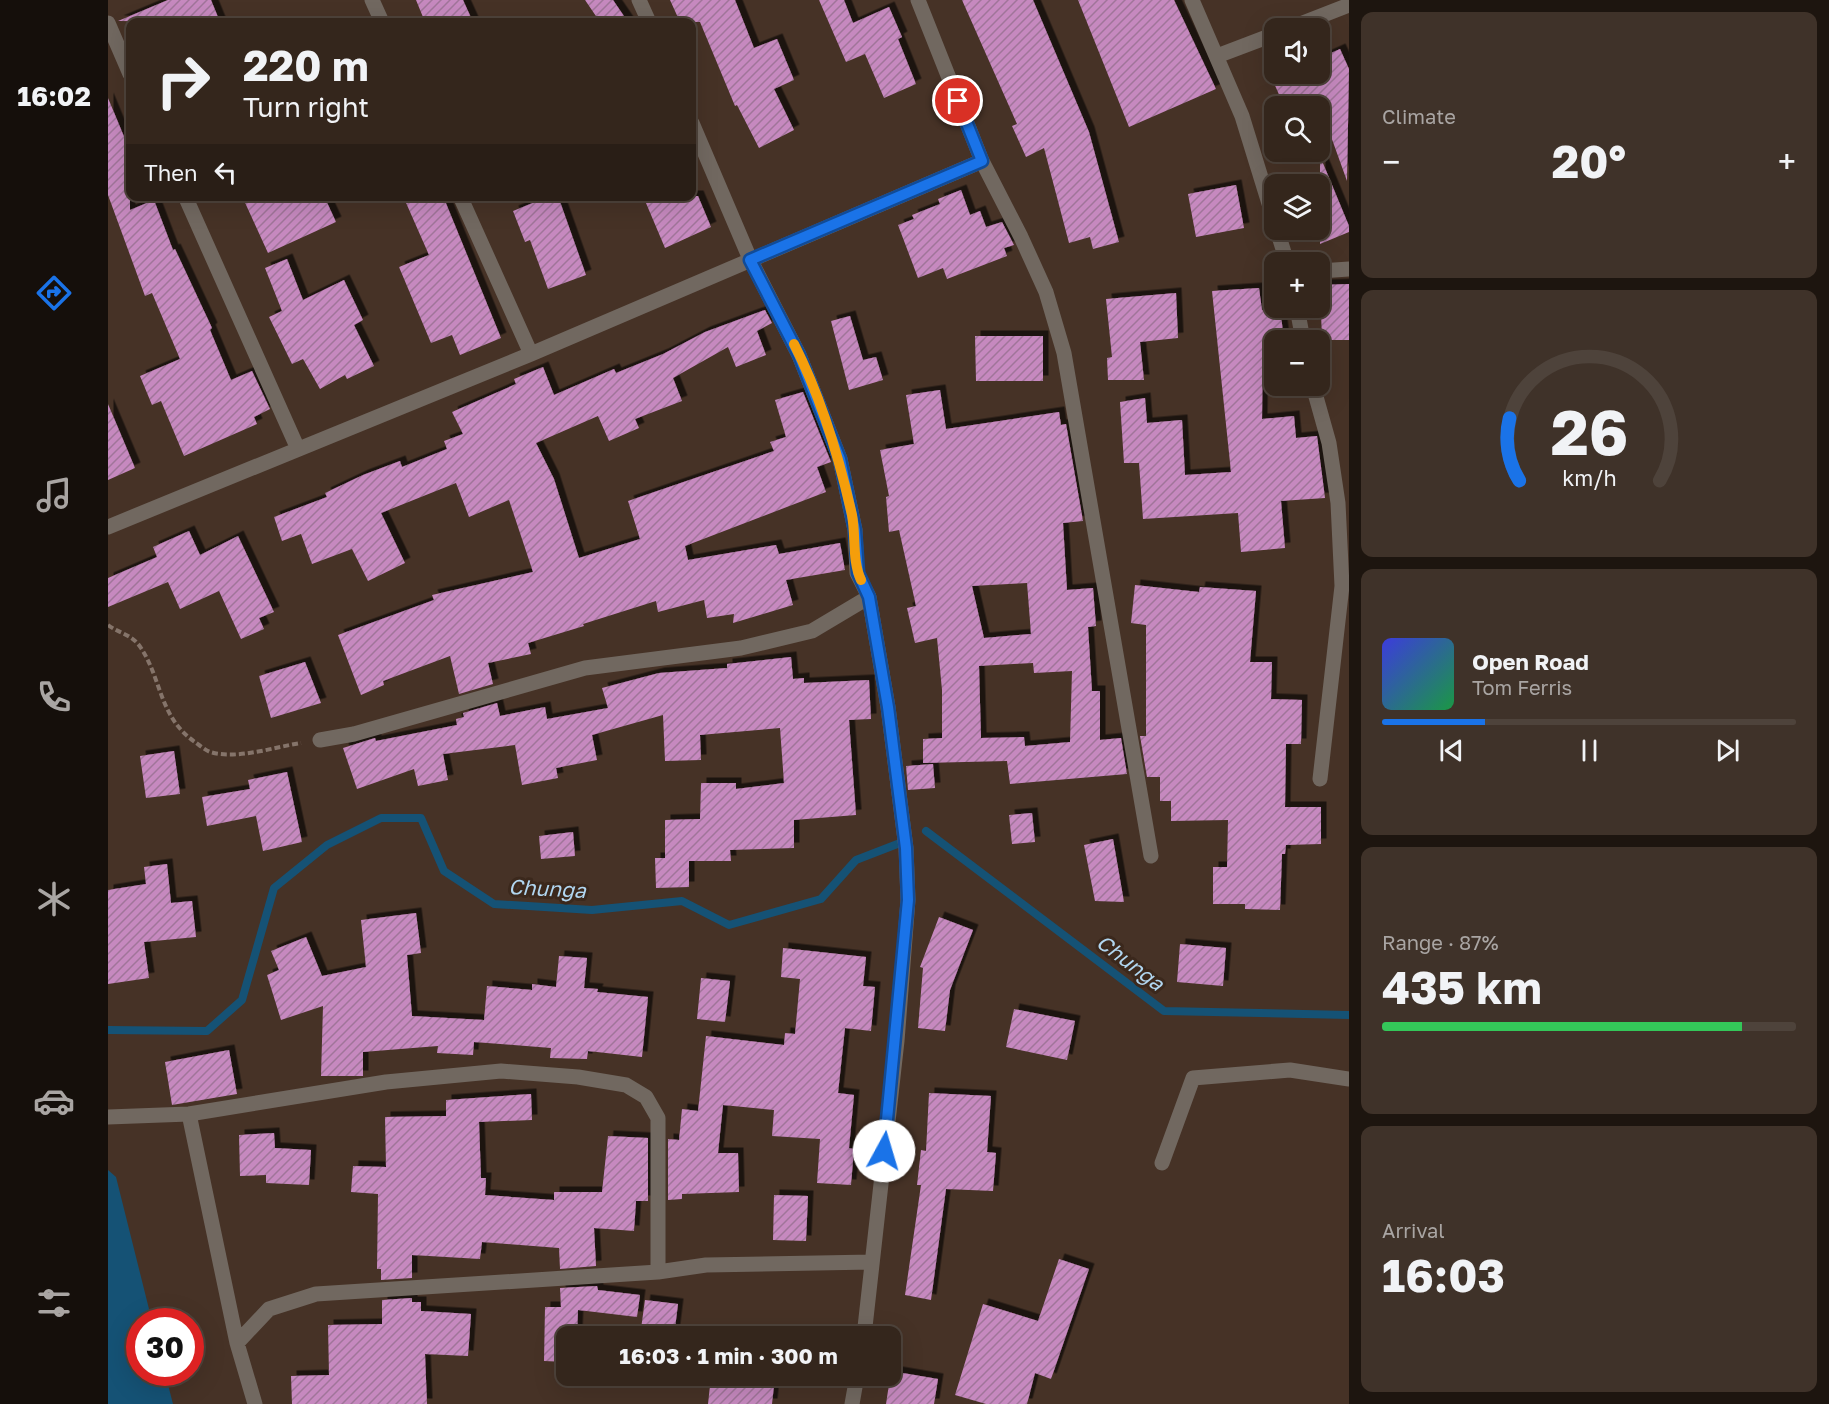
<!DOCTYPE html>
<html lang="en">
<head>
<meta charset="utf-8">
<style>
	:root { --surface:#34261c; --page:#3f3229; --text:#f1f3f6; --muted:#a9a5a3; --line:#4e433b; --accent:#1a73e8 }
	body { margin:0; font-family:"Golos Text",sans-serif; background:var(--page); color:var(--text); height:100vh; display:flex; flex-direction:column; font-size:22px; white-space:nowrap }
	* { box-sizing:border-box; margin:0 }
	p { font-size:20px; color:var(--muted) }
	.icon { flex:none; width:33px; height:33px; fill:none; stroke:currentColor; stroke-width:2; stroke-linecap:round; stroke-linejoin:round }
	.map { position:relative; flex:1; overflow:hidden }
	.panel { display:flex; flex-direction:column; gap:12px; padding:12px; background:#1d150f; width:480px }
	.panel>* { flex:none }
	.hud { position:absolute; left:18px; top:18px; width:570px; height:183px; border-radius:12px; box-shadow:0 6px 24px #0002,0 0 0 2px var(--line); background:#34261c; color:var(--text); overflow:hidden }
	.fabs { position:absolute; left:1156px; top:18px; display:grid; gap:12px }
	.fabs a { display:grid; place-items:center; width:66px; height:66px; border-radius:12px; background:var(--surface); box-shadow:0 6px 24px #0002,0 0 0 2px var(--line); font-size:30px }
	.speed { position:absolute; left:18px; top:1308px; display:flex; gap:12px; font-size:30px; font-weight:700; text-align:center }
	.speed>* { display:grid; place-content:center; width:78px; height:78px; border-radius:50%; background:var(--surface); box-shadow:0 6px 24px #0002,0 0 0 2px var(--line); line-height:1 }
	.speed .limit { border:9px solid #d22; background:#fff; color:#111 }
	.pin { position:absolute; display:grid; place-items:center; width:51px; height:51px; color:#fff; margin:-26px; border:3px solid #fff; border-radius:50%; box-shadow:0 2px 6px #0007 }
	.me { position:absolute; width:66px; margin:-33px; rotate:6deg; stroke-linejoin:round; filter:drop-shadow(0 0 4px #0008) }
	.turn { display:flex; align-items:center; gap:21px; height:126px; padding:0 18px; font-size:27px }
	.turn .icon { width:78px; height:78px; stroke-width:2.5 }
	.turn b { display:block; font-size:42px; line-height:51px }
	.then { display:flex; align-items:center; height:57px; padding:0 18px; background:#0003; gap:12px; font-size:22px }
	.big { font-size:45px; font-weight:700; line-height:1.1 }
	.panel .tile { flex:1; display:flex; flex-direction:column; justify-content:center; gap:9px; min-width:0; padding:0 21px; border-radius:12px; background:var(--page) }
	.panel .dial { align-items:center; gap:0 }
	.dial svg { height:156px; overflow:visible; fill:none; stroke:var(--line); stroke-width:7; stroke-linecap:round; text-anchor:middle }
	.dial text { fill:var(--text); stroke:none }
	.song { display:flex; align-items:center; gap:18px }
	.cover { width:72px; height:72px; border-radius:9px; background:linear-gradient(135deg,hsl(240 70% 55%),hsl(140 70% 35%)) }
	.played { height:6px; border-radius:3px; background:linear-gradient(90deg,var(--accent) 25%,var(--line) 25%) }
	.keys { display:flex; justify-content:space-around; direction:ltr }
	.heat { display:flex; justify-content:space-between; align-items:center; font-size:33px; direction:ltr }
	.charge { height:9px; border-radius:4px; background:linear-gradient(90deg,#34c759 87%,var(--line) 0) }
	.trip { position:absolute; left:448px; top:1326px; width:345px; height:60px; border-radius:12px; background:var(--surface); box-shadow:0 6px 24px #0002,0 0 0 2px var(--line); font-weight:700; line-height:60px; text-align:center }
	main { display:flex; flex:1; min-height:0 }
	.dock { display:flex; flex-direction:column; width:108px; justify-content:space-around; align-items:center; background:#150f0b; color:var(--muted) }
	.dock .icon { width:42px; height:42px }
	.dock .active { color:var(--accent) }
	.dock b { font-size:27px; color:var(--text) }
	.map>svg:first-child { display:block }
	.water { fill:#155275 }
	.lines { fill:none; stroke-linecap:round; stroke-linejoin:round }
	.stream { stroke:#155275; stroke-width:8 }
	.building { fill:url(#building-hatch); fill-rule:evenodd; filter:url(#shadow) }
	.path { stroke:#85746a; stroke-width:4; stroke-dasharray:6 3; stroke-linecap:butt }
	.minor { stroke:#716860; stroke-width:15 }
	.route-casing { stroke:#114b97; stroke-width:15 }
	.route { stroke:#1a73e8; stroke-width:10 }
	.slow { stroke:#f59e0b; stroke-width:10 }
	.labels { text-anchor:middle; stroke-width:6; stroke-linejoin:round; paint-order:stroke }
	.water-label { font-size:21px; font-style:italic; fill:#b1d6f0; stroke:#3b281c }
</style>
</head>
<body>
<main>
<nav class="dock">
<b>16:02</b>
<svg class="icon active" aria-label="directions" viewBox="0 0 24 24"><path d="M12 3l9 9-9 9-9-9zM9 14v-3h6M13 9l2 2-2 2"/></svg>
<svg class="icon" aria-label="music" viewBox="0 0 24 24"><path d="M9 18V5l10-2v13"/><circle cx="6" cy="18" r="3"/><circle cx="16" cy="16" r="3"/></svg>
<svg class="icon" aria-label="phone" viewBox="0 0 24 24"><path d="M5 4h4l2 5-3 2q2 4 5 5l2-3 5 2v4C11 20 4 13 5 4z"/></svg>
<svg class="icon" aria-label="climate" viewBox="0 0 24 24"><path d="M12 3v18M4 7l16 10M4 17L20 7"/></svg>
<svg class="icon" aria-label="car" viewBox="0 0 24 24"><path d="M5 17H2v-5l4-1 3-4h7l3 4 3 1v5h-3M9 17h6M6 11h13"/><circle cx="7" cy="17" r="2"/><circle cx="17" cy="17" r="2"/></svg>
<svg class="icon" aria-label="filters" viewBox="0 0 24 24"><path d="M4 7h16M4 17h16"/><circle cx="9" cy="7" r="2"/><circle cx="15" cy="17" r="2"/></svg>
</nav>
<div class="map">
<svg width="1241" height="1404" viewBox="0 0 1241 1404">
	<defs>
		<pattern id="building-hatch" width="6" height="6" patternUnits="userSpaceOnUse" patternTransform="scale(1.5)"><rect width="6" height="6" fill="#c689bf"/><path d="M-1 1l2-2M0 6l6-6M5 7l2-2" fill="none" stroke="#a07499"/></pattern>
		<filter id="shadow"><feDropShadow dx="5.5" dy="-5.5" stdDeviation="0" flood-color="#0009"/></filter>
	</defs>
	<rect width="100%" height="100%" fill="#463226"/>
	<path class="water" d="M0,1170L8,1177L44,1321L32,1322V1372L57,1373L65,1404H0Z"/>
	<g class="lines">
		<path class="stream" d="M818,831L1056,1011L1241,1015
			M0,1030L99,1031L134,1000L166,888L219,845L273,818H313L336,871L386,904L484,910L574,901L621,925L713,899L748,860L792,843"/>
	</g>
	<path class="building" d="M60,0H103L112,22L10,21Z
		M308,0H355L365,22H317Z
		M477,0H505L520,22H492Z
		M562,0H627L646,48L669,39L686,80L666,89L686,130L651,148L629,105L627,106L592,22H572Z
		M711,0H736L745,23L781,7L794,37L790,39L808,84L776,98L757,54L738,62Z
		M854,0H925L981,132L1011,242L985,249L982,237L961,243L936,148L918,157L904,126L909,124Z
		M970,0H1066L1108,89L1021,127Z
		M1232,49L1241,69L1239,181L1212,106H1176L1162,74H1212V58Z
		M0,98L22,151V210L46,200L65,250L67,249L104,328L102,330L123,380L144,371L162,409L146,417L149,424L76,456L53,401L44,405L32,376L72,359L44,293L37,296L0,195Z
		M1212,156L1241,226V232L1212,244Z
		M1128,185L1136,228L1088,237L1080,194Z
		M853,190L862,215L872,211L878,227L894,222L906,245L896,248L899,256L839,279L835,268L810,278L790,225L806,219L804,215L832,204L830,199Z
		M134,196H216L228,222L160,253Z
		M295,196H335L393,338L352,355L344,335L323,343L291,267L321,255Z
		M442,196H450L478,275L440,289L422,240L417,242L405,211Z
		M535,196H590L603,227L557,248Z
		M179,259L195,300L236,280L255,320L246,325L266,366L239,379L237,375L212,389L195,359L184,364L161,317L174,311L157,268Z
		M1241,284V340H1214L1212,285Z
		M1151,288L1154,310L1172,308L1176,340H1155L1154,419L1186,416L1188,438L1209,436L1217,498L1173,501L1177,548L1133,552L1130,513L1035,519L1031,463H1016L1012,402L1037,398L1039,423L1074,420L1077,475L1123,472L1104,291Z
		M1068,293L1070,338L1032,342L1036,380H1000L999,358L1004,357L998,299Z
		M657,310L664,323L649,331L658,355L628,367L620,347L565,378L574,401L527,419L531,428L501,441L490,416L428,443L446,479L471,558L532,539L520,501L666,451L662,442L678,437L667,400L695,392L723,462L709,467L718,492L577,546L580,560L668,545L671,554L732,543L737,570L678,580L685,605L625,623L626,614L599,618L596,600L550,612L548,601L475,624L476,626L420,643L423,654L380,663L385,684L351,694L342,656L275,681L276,685L253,695L230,635L326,600L324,595L425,572L401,500L361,517L348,483L273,513L297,563L260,581L244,549L204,564L193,534L174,541L166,517L219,497L217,493L255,475L292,461L294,467L339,449L336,441L355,434L344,412L408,384L406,379L435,367L446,395L506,369L508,373L555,354L597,332Z
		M742,316L755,360L768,357L775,380L741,390L723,321Z
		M867,336H935V381H868Z
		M832,390L838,429L951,412L953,425L958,424L975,521L955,523L959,590L985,588L988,626L980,627L984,691H992V740L1013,738L1019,774L902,784L899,761L815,763V739L834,738V690L829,638L807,643L799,608L808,606L791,530L781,532L778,497L781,496L772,450L806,444L798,395ZM919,583L923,634L876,638L864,586ZM925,663L926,673L964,671L962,742L917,746L916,737L873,738L871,666Z
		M0,404L27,468L0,480Z
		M81,531L92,555L130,536L166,612L151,618L156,629L133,639L111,591L72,609L60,582L0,607V578L49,557L45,547Z
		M1027,585L1091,592L1092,587L1148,591L1142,662H1164L1163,699L1194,700L1193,744H1178L1177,807H1213V844L1178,845L1177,854H1174L1172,910L1137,909V904H1105V867H1119L1120,820L1063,821V801H1052V777H1039L1032,736H1038V625L1023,623Z
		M683,657L685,679L696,678V683L761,680L763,719L741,720L748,815L686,820V848L622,850L623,861H581V887L548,888L547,858H557V820L592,819L593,783H628V789L676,783L672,728L592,735L593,760L557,761L555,715L484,735L489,760L448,768L450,778L414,785L407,745L335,754L340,780L310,786L306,769L249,789L235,748L267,738L268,741L349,725L348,719L356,717L355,713L389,703L392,716L437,707L439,719L500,708L494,688L551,673L619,668V664Z
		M197,662L213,703L163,718L151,676Z
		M66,751L72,794L38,798L32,756Z
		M825,764L827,788L800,790L798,766Z
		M179,772L194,842L155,851L148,816L99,826L94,797L142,789L140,780Z
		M924,813L927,842L904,844L901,815Z
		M465,832L467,856L433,859L431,836Z
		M1005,839L1016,902L987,901L976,845Z
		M59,864L63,903L84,901L88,937L36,942L41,978L0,984V890L38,884L36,867Z
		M308,913L313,953L299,955L304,1016L376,1020L379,986L424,990V984L448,987L451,956L479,958L476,988L490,989L489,992L540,997L534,1057L480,1051L479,1059L442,1058L443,1048L366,1042L365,1055L329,1053L330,1046L255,1052V1076H213L215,1006L173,1020L159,975L171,970L163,951L198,937L214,976L258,967L253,920Z
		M831,917L865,930L842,990L837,1031L810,1028L815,968L812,967Z
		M1072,944L1118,948L1115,986L1069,982Z
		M675,948L758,957L755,986L767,987L763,1031L737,1028L730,1093L746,1095L741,1148L746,1149L743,1185L709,1183L712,1139L664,1136L666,1110L615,1105L610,1153H630L631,1192L574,1194V1199L560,1200V1139L571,1140L574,1109L590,1111L598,1036L676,1045L677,1033L687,1034L692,979L673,977Z
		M593,978L622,981L617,1022L589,1019Z
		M906,1009L967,1021L959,1060L898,1047Z
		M121,1050L129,1094L64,1105L57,1062Z
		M821,1093L883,1096L879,1152L888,1153L885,1191L838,1189L823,1300L797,1295L813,1185H809L813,1150L818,1151Z
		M423,1094L424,1120L371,1122L373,1178H378L377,1195L446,1200V1192H494L500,1136L540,1138V1201H528L526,1231L486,1228L488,1266L452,1269L451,1248L374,1242L372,1259L304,1255V1278L273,1280V1269H269L270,1194L243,1192L245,1166L278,1167L277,1117L338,1116V1100Z
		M166,1133L167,1148L203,1150L201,1185L158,1183V1175L132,1176L131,1135Z
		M666,1195L700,1196L698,1241L665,1240Z
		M951,1259L981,1269L943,1379L927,1373L919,1404H878L847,1395L875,1304L930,1321Z
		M489,1286L490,1290L532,1295L529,1317L470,1310L469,1336H459V1362L436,1361L437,1307H453L452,1288Z
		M304,1298V1302H313V1311L363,1314L360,1356L317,1354L319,1404H184L183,1376L221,1375L220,1325L274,1324V1300Z
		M537,1300L570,1304L566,1336H532Z
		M783,1371L830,1379L826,1404H778Z
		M603,1376H667L664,1404H600Z"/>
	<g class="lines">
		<path class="path" d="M0,625C12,634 24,634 33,648C54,680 51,717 87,742C91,745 97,750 102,752C129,760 166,747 193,743"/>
		<path class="minor" d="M264,0L274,22
			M531,0L541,22
			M810,0L874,161L913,237L938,292L956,353L1043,856
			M1084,0L1134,116L1167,223
			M0,23L22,74
			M1182,28L1241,5
			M1109,56L1167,34
			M77,196L190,449
			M352,196L423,354
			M1169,230L1179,262
			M1212,271L1241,269
			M1189,308L1195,340
			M1205,386L1221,443L1230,503L1234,586L1212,779
			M0,527L423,354L874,161
			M212,740L246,734L477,668L633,648L704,631L761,597L749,573L747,530L732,459L691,355L642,259L584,123
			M81,1114L129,1343L147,1404
			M0,1117L81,1114L278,1082L393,1071L470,1077L518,1085L538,1097L550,1118V1272
			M1054,1163L1085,1078L1182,1070L1241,1079
			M756,1336L789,1041L800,900L798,848L780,707L761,597
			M129,1343L161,1309L208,1294L550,1272L598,1265L764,1262
			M744,1404L749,1376"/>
	</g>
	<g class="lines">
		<g class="route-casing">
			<path id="route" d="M776,1151L800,900L798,848L780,707L761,597L750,573L747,530L732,459L691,355L642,260L874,161L850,101"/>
		</g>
		<use href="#route" class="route"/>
		<path class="slow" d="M686,344C713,397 731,457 744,515C748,536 744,561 753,580"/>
	</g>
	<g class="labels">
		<g class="water-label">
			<text transform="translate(439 889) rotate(3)" y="7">Chunga</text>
			<text transform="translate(1022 963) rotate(37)" y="7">Chunga</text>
		</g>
	</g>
</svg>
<div class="fabs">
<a><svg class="icon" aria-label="sound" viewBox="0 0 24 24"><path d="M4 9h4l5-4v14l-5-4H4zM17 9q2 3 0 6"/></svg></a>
<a><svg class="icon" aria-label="search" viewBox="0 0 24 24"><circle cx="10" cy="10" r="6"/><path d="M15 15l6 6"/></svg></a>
<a><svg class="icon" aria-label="layers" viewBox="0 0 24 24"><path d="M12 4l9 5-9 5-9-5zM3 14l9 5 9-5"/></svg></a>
<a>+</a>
<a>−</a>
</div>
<div class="speed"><div class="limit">30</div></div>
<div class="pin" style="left:850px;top:101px;background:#d93025"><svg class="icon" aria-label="arrive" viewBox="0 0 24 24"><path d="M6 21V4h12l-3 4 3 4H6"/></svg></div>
<svg class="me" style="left:776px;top:1151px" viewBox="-20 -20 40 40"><circle r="19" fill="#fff"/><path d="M0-13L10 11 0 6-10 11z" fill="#1a73e8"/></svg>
<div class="trip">16:03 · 1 min · 300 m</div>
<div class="hud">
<div class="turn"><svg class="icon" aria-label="right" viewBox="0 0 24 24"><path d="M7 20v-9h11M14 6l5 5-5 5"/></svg><div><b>220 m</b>Turn right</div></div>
<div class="then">Then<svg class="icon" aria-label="left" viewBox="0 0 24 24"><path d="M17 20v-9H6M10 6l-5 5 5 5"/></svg></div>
</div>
</div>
<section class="panel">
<div class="tile"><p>Climate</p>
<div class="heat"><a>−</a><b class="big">20°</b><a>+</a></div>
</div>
<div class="tile dial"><svg viewBox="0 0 100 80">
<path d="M14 69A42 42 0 1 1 86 69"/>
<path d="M14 69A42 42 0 0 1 9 37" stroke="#1a73e8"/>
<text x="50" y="56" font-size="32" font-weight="700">26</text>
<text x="50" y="72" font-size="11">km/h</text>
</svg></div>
<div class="tile">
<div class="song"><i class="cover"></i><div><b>Open Road</b><p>Tom Ferris</p></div></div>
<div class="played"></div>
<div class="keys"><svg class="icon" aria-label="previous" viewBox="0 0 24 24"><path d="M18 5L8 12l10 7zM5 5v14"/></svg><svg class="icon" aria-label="pause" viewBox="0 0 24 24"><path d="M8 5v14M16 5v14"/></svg><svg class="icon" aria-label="next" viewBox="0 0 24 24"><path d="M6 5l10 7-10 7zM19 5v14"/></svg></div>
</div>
<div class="tile"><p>Range · 87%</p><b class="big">435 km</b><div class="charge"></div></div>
<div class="tile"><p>Arrival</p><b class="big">16:03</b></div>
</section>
</main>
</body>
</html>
